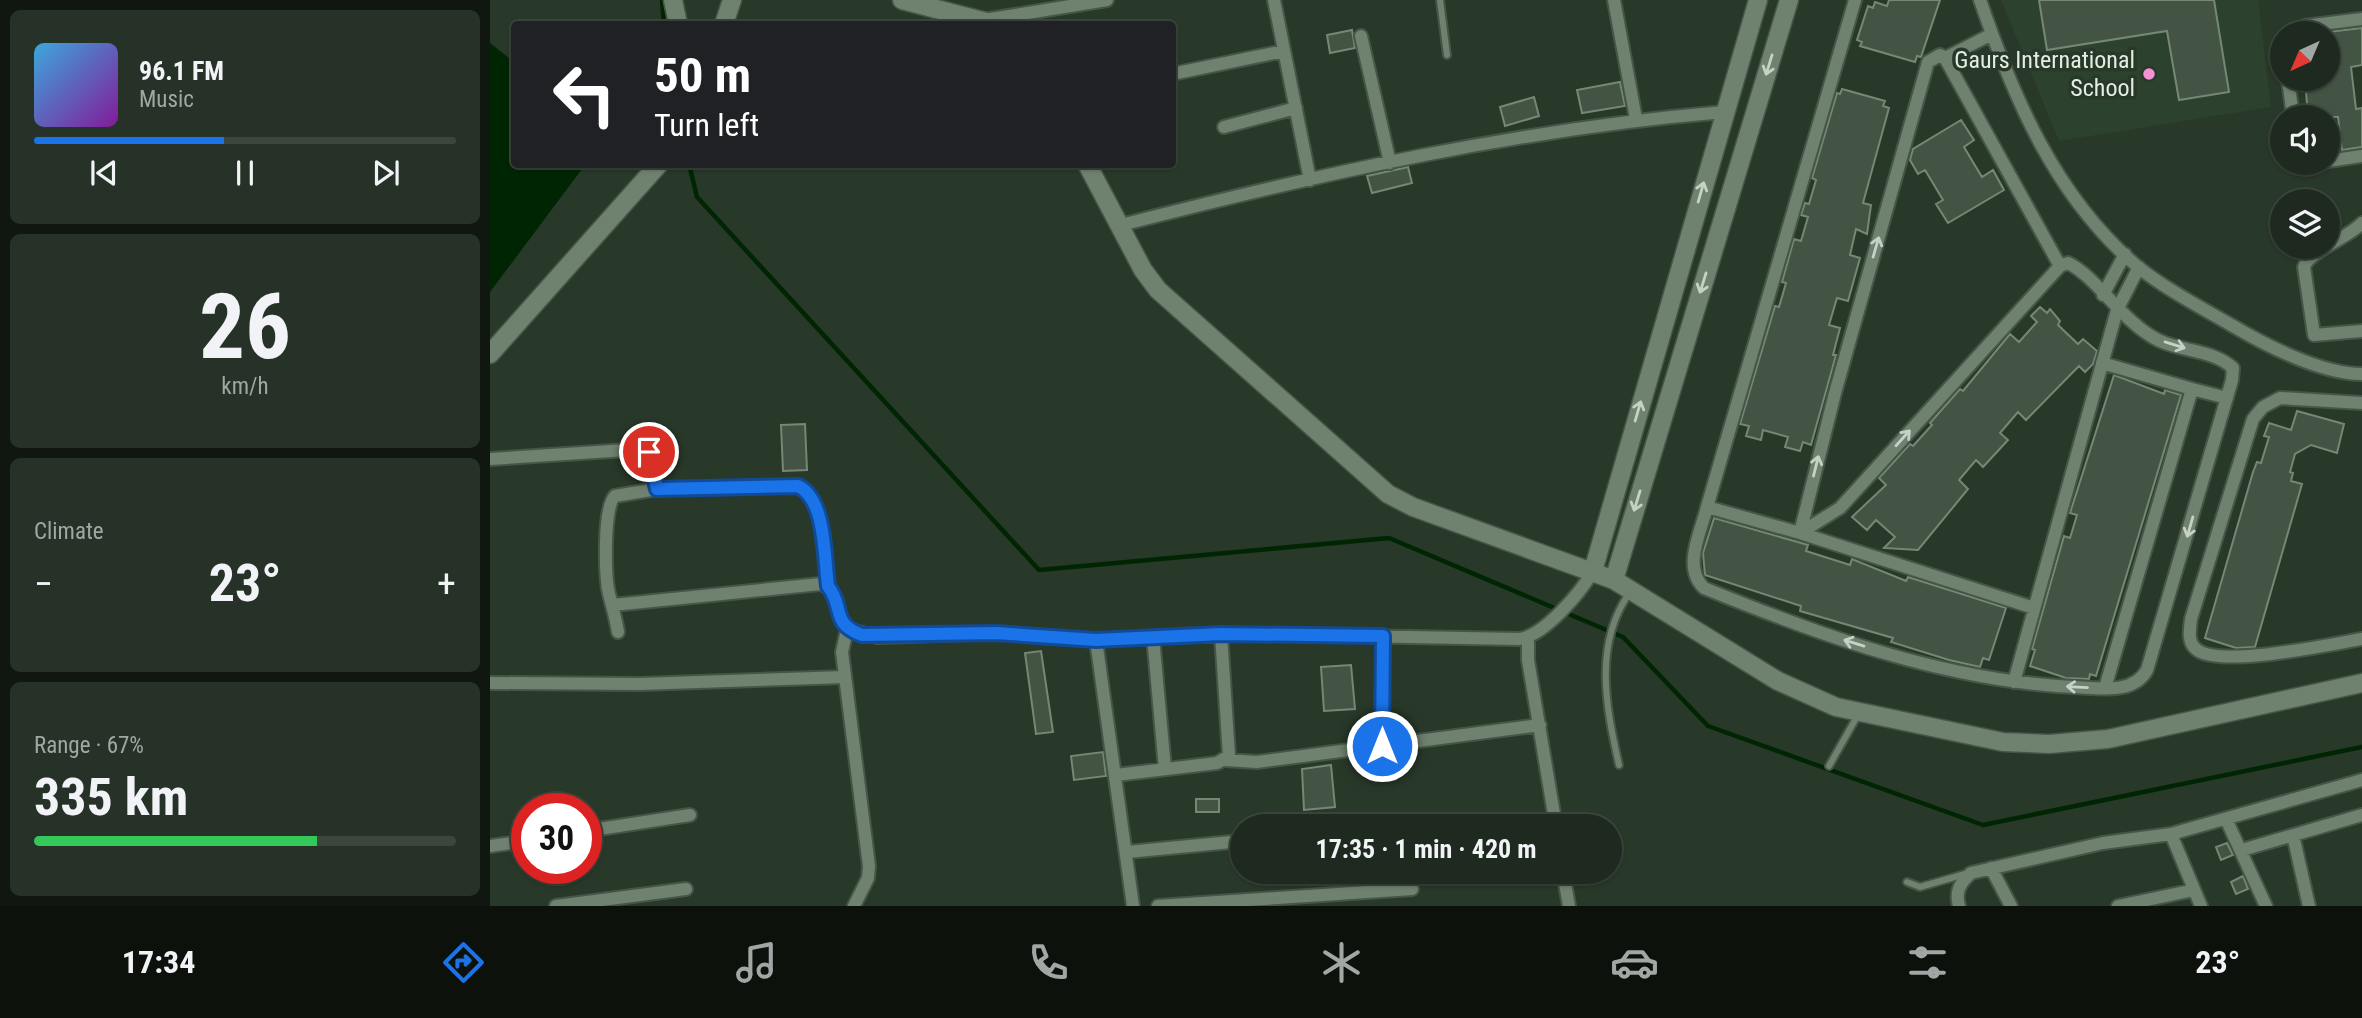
<!DOCTYPE html>
<html lang="en">
<head>
<meta charset="utf-8">
<style>
	:root { --surface:#1e2a1f; --page:#263228; --text:#f1f3f6; --muted:#a1a7a4; --line:#3c463d; --accent:#1a73e8 }
	body { margin:0; font-family:"Roboto Condensed",sans-serif; background:var(--page); color:var(--text); height:100vh; display:flex; flex-direction:column; font-size:26px; white-space:nowrap }
	* { box-sizing:border-box; margin:0 }
	p { font-size:23px; color:var(--muted) }
	.icon { flex:none; width:38px; height:38px; fill:none; stroke:currentColor; stroke-width:2; stroke-linecap:round; stroke-linejoin:round }
	.map { position:relative; flex:1; overflow:hidden }
	.panel { display:flex; flex-direction:column; gap:10px; padding:10px; background:#101711; width:490px }
	.panel>* { flex:none }
	.top-card { position:absolute; left:21px; top:21px; width:665px; height:147px; border-radius:7px; box-shadow:0 2px 5px #0004,0 0 0 2px var(--line); background:#202124; color:#fff; overflow:hidden }
	.needle { width:46px; rotate:224deg }
	.buttons { position:absolute; left:1780px; top:21px; display:grid; gap:14px }
	.buttons a { display:grid; place-items:center; width:70px; height:70px; border-radius:50%; background:var(--surface); box-shadow:0 2px 5px #0004,0 0 0 2px var(--line); font-size:35px }
	.speed { position:absolute; left:21px; top:793px; display:flex; gap:14px; font-size:35px; font-weight:700; text-align:center }
	.speed>* { display:grid; place-content:center; width:91px; height:91px; border-radius:50%; background:var(--surface); box-shadow:0 2px 5px #0004,0 0 0 2px var(--line); line-height:1 }
	.speed .limit { border:10px solid #d22; background:#fff; color:#111 }
	.pin { position:absolute; display:grid; place-items:center; width:60px; height:60px; color:#fff; margin:-30px; border:4px solid #fff; border-radius:50%; box-shadow:0 2px 7px #0007 }
	.me { position:absolute; width:77px; margin:-38px; rotate:0deg; stroke-linejoin:round; filter:drop-shadow(0 0 5px #0008) }
	.turn { display:flex; align-items:center; gap:24px; height:147px; padding:0 28px; font-size:32px }
	.turn .icon { width:91px; height:91px; stroke-width:2.5 }
	.turn b { display:block; font-size:49px; line-height:60px }
	.big { font-size:52px; font-weight:700; line-height:1.1 }
	.panel .tile { flex:1; display:flex; flex-direction:column; justify-content:center; gap:10px; min-width:0; padding:0 24px; border-radius:10px; background:var(--page) }
	.panel .dial { align-items:center; gap:0 }
	.dial b { font-size:91px; line-height:1 }
	.song { display:flex; align-items:center; gap:21px }
	.cover { width:84px; height:84px; border-radius:10px; background:linear-gradient(135deg,hsl(200 70% 55%),hsl(290 70% 35%)) }
	.played { height:7px; border-radius:4px; background:linear-gradient(90deg,var(--accent) 45%,var(--line) 45%) }
	.keys { display:flex; justify-content:space-around; direction:ltr }
	.heat { display:flex; justify-content:space-between; align-items:center; font-size:38px; direction:ltr }
	.charge { height:10px; border-radius:5px; background:linear-gradient(90deg,#34c759 67%,var(--line) 0) }
	.trip { position:absolute; left:740px; top:814px; width:392px; height:70px; border-radius:35px; background:var(--surface); box-shadow:0 2px 5px #0004,0 0 0 2px var(--line); font-weight:700; line-height:70px; text-align:center }
	.tab-bar { display:flex; height:112px; justify-content:space-around; align-items:center; background:#0c110c; color:var(--muted) }
	.tab-bar .icon { width:49px; height:49px }
	.tab-bar .active { color:var(--accent) }
	.tab-bar b { font-size:32px; color:var(--text) }
	main { display:flex; flex:1; min-height:0 }
	.map>svg:first-child { display:block }
	.built { fill:#2d422e }
	.water { fill:#002503 }
	.lines { fill:none; stroke-linecap:round; stroke-linejoin:round }
	.stream { stroke:#002503; stroke-width:4.5 }
	.building { fill:#435444; stroke:#758775; stroke-width:2 }
	.lane-casing { stroke:#475548; stroke-width:10 }
	.street-casing { stroke:#475548; stroke-width:16 }
	.secondary-casing { stroke:#475548; stroke-width:21 }
	.lane { stroke:#6f816f; stroke-width:6 }
	.street { stroke:#6f816f; stroke-width:12 }
	.secondary { stroke:#6f816f; stroke-width:18 }
	.oneway { stroke:#c6d2c6 }
	.route-casing { stroke:#114b97; stroke-width:18 }
	.route { stroke:#1a73e8; stroke-width:12 }
	.poi-dot { fill:#f491d4; stroke:#283829; stroke-width:2.5 }
	.labels { text-anchor:middle; stroke-width:7; stroke-linejoin:round; paint-order:stroke }
	.poi-label { font-size:24px; fill:#e3ede3; stroke:#283829; text-anchor:end }
</style>
</head>
<body>
<main>
<section class="panel">
<div class="tile">
<div class="song"><i class="cover"></i><div><b>96.1 FM</b><p>Music</p></div></div>
<div class="played"></div>
<div class="keys"><svg class="icon" aria-label="previous" viewBox="0 0 24 24"><path d="M18 5L8 12l10 7zM5 5v14"/></svg><svg class="icon" aria-label="pause" viewBox="0 0 24 24"><path d="M8 5v14M16 5v14"/></svg><svg class="icon" aria-label="next" viewBox="0 0 24 24"><path d="M6 5l10 7-10 7zM19 5v14"/></svg></div>
</div>
<div class="tile dial"><b>26</b><p>km/h</p></div>
<div class="tile"><p>Climate</p>
<div class="heat"><a>−</a><b class="big">23°</b><a>+</a></div>
</div>
<div class="tile"><p>Range · 67%</p><b class="big">335 km</b><div class="charge"></div></div>
</section>
<div class="map">
<svg width="1872" height="906" viewBox="0 0 1872 906">
	<rect width="100%" height="100%" fill="#283829"/>
	<path class="built" d="M1511,0H1768L1781,107L1569,141Z"/>
	<path class="water" d="M0,43L24,62V164L95,165L0,292Z"/>
	<g class="lines">
		<path class="stream" d="M172,0L174,24
			M199,164L207,197L549,570L899,538L1133,637L1218,726L1493,825L1872,747"/>
	</g>
	<path class="building" d="M1399,0H1450L1431,57L1427,56L1425,62L1370,46L1372,42L1367,40L1378,6L1383,8L1385,2L1397,6Z
		M1549,0H1724L1739,92L1689,100L1677,31L1557,50Z
		M1872,28V65L1861,67L1866,109L1872,108V147L1852,150L1848,117H1818L1815,79H1838L1841,76L1838,32Z
		M862,30L865,48L840,53L837,35Z
		M1130,82L1135,106L1092,113L1087,90Z
		M1352,89L1395,101L1393,106L1399,108L1373,203L1381,205L1377,234L1366,229L1360,255L1370,258L1358,301L1347,298L1339,325L1350,328L1343,355H1346L1321,445L1313,442L1310,451L1295,447L1298,437L1273,430L1271,440L1256,436L1259,426L1250,424L1285,306L1289,307L1296,283L1292,282L1304,239L1311,241L1318,217L1311,215L1315,203L1319,204L1326,180L1322,178L1347,93L1350,94Z
		M1044,97L1049,116L1015,126L1010,107Z
		M1471,120L1484,140L1474,147L1492,177L1503,170L1514,190L1458,223L1446,204L1453,200L1435,170L1428,174L1420,160L1423,149Z
		M918,167L922,183L882,193L877,176Z
		M1550,307L1557,313L1560,309L1570,321L1568,325L1588,344L1593,339L1607,351L1603,364L1595,372L1589,366L1536,420L1528,412L1510,433L1518,440L1493,467L1486,460L1469,480L1478,489L1428,550L1394,548L1405,537L1386,520L1377,530L1362,517L1396,485L1389,478L1420,444L1423,446L1442,425L1440,423L1470,389L1473,391L1520,334L1529,342L1547,322L1541,316Z
		M1624,375L1674,394L1675,390L1691,395L1606,676L1600,674L1599,679L1576,678L1540,666L1545,650L1542,649L1574,536L1580,538L1587,515L1580,513Z
		M1807,411L1854,424L1847,453L1821,445L1805,454L1800,472L1803,473L1801,481L1812,484L1765,647L1746,648L1715,638L1763,472L1767,462L1771,463L1779,437L1774,436L1779,423L1801,430Z
		M315,424L317,470L293,471L291,425Z
		M1224,518L1318,545L1316,551L1360,565L1362,559L1416,581L1418,577L1516,608L1499,660L1493,658L1490,667L1459,660L1401,642L1403,638L1310,611L1311,606L1215,575L1213,553Z
		M551,651L563,732L546,734L535,653Z
		M861,665L865,709L834,711L831,667Z
		M613,752L616,776L584,780L581,756Z
		M841,765L845,807L814,810L812,769Z
		M706,799H729V812H706Z
		M1737,843L1743,855L1731,860L1726,847Z
		M1753,876L1758,889L1746,894L1741,882Z"/>
	<g class="lines">
		<g class="lane-casing">
			<path id="lane" d="M950,0L957,55
				M1129,765C1116,707 1103,644 1140,592
				M1339,766L1369,713
				M1417,882L1430,887L1475,874"/>
		</g>
		<g class="street-casing">
			<path id="street" d="M784,0L820,180
				M1124,0L1146,119
				M1490,0C1524,99 1566,198 1648,267C1677,290 1712,308 1743,326C1777,346 1832,374 1872,374
				M494,20L617,0
				M1799,33L1815,26L1872,19
				M871,36L900,163
				M1455,58L1570,266
				M682,74L794,51
				M1798,79L1803,117
				M734,127L806,108
				M1838,161L1872,156
				M1811,163H1829
				M1872,223C1858,238 1819,251 1814,267L1824,335L1872,331
				M631,225C829,174 1030,129 1234,112
				M1613,295L1635,254
				M1612,363L1702,389L1615,688
				M1702,389L1737,398
				M1872,403L1790,398L1773,407L1763,419L1701,619C1700,629 1697,642 1706,649C1728,669 1841,644 1872,639
				M0,459L152,449L162,457L167,489
				M1217,507L1310,533L1544,608
				M1310,533L1350,508L1570,266L1578,263C1607,277 1633,323 1668,340C1692,352 1722,349 1743,368L1742,380L1657,670C1643,695 1609,688 1584,687C1456,681 1332,636 1214,588C1192,567 1211,532 1217,507L1365,0
				M1310,533L1345,393L1438,62L1450,55L1455,58L1502,34
				M123,605L330,584C352,591 344,614 357,629L387,637L506,633L606,640L753,634L1029,639C1054,636 1091,592 1103,571
				M357,629L352,652L379,866L378,878L364,906
				M128,632C126,619 122,606 119,594C115,577 113,506 125,496L167,489L308,486C336,499 334,557 338,586
				M663,637L675,769
				M1038,638V660L1066,826
				M606,640L643,906
				M1524,682L1627,310L1649,267
				M0,683L150,684L355,677
				M892,746L893,636
				M735,760L767,762L1050,725
				M626,775L727,763L739,756L731,634
				M1736,819L1776,906
				M96,831L200,815
				M1681,834L1711,906
				M1803,835L1819,906
				M0,846L37,841
				M1752,850L1872,815
				M637,852L752,841
				M1501,868L1521,906
				M1073,872L1079,906
				M66,906L196,889
				M668,906L922,889
				M1469,906C1465,891 1470,883 1481,873L1613,843L1681,834L1872,780
				M1628,906L1704,890"/>
		</g>
		<g class="secondary-casing">
			<path id="secondary" d="M183,0L188,24
				M412,0L504,24
				M234,24L242,0
				M597,164L653,270L668,290L898,494L923,507L1124,580L1288,681L1346,707L1513,742L1559,744L1618,739L1872,683
				M0,354L169,164
				M1103,571L1268,0
				M1124,580L1299,0"/>
		</g>
		<use href="#lane" class="lane"/>
		<use href="#street" class="street"/>
		<use href="#secondary" class="secondary"/>
	</g>
	<defs><path id="oneway-shaft" d="M-6 0H5M1.5-3L5.5 0L1.5 3" fill="none" stroke-width="1.6" stroke-linecap="round" stroke-linejoin="round" transform="scale(1.75)"/></defs>
	<g class="oneway">
		<use href="#oneway-shaft" transform="translate(1279 65) rotate(107)"/>
		<use href="#oneway-shaft" transform="translate(1211 192) rotate(-74)"/>
		<use href="#oneway-shaft" transform="translate(1386 247) rotate(-74)"/>
		<use href="#oneway-shaft" transform="translate(1213 283) rotate(107)"/>
		<use href="#oneway-shaft" transform="translate(1685 345) rotate(17)"/>
		<use href="#oneway-shaft" transform="translate(1148 411) rotate(-74)"/>
		<use href="#oneway-shaft" transform="translate(1413 438) rotate(-48)"/>
		<use href="#oneway-shaft" transform="translate(1326 466) rotate(-76)"/>
		<use href="#oneway-shaft" transform="translate(1147 501) rotate(107)"/>
		<use href="#oneway-shaft" transform="translate(1700 527) rotate(106)"/>
		<use href="#oneway-shaft" transform="translate(1364 643) rotate(-163)"/>
		<use href="#oneway-shaft" transform="translate(1587 687) rotate(-177)"/>
	</g>
	<g class="lines">
		<g class="route-casing">
			<path id="route" d="M159,452L167,489L308,486C336,499 334,557 338,586C355,608 340,623 372,635L506,633L606,640L731,634L893,636L892,746"/>
		</g>
		<use href="#route" class="route"/>
	</g>
	<circle class="poi-dot" cx="1659" cy="74" r="7"/>
	<g class="labels">
		<g class="poi-label">
			<text x="1645" y="68">Gaurs International<tspan x="1645" dy="28">School</tspan></text>
		</g>
	</g>
</svg>
<div class="buttons">
<a><svg class="needle" viewBox="-14 -14 28 28"><path d="M0-13l5 13h-10z" fill="#e53935"/><path d="M0 13l5-13h-10z" fill="#a1a7a4"/></svg></a>
<a><svg class="icon" aria-label="sound" viewBox="0 0 24 24"><path d="M4 9h4l5-4v14l-5-4H4zM17 9q2 3 0 6"/></svg></a>
<a><svg class="icon" aria-label="layers" viewBox="0 0 24 24"><path d="M12 4l9 5-9 5-9-5zM3 14l9 5 9-5"/></svg></a>
</div>
<div class="speed"><div class="limit">30</div></div>
<div class="pin" style="left:159px;top:452px;background:#d93025"><svg class="icon" aria-label="arrive" viewBox="0 0 24 24"><path d="M6 21V4h12l-3 4 3 4H6"/></svg></div>
<svg class="me" style="left:892px;top:746px" viewBox="-20 -20 40 40"><circle r="17" fill="#1a73e8" stroke="#fff" stroke-width="3"/><path d="M0-11L8 9 0 5-8 9z" fill="#fff"/></svg>
<div class="trip">17:35 · 1 min · 420 m</div>
<div class="top-card">
<div class="turn"><svg class="icon" aria-label="left" viewBox="0 0 24 24"><path d="M17 20v-9H6M10 6l-5 5 5 5"/></svg><div><b>50 m</b>Turn left</div></div>
</div>
</div>
</main>
<nav class="tab-bar">
<b>17:34</b>
<svg class="icon active" aria-label="directions" viewBox="0 0 24 24"><path d="M12 3l9 9-9 9-9-9zM9 14v-3h6M13 9l2 2-2 2"/></svg>
<svg class="icon" aria-label="music" viewBox="0 0 24 24"><path d="M9 18V5l10-2v13"/><circle cx="6" cy="18" r="3"/><circle cx="16" cy="16" r="3"/></svg>
<svg class="icon" aria-label="phone" viewBox="0 0 24 24"><path d="M5 4h4l2 5-3 2q2 4 5 5l2-3 5 2v4C11 20 4 13 5 4z"/></svg>
<svg class="icon" aria-label="climate" viewBox="0 0 24 24"><path d="M12 3v18M4 7l16 10M4 17L20 7"/></svg>
<svg class="icon" aria-label="car" viewBox="0 0 24 24"><path d="M5 17H2v-5l4-1 3-4h7l3 4 3 1v5h-3M9 17h6M6 11h13"/><circle cx="7" cy="17" r="2"/><circle cx="17" cy="17" r="2"/></svg>
<svg class="icon" aria-label="filters" viewBox="0 0 24 24"><path d="M4 7h16M4 17h16"/><circle cx="9" cy="7" r="2"/><circle cx="15" cy="17" r="2"/></svg>
<b>23°</b>
</nav>
</body>
</html>
